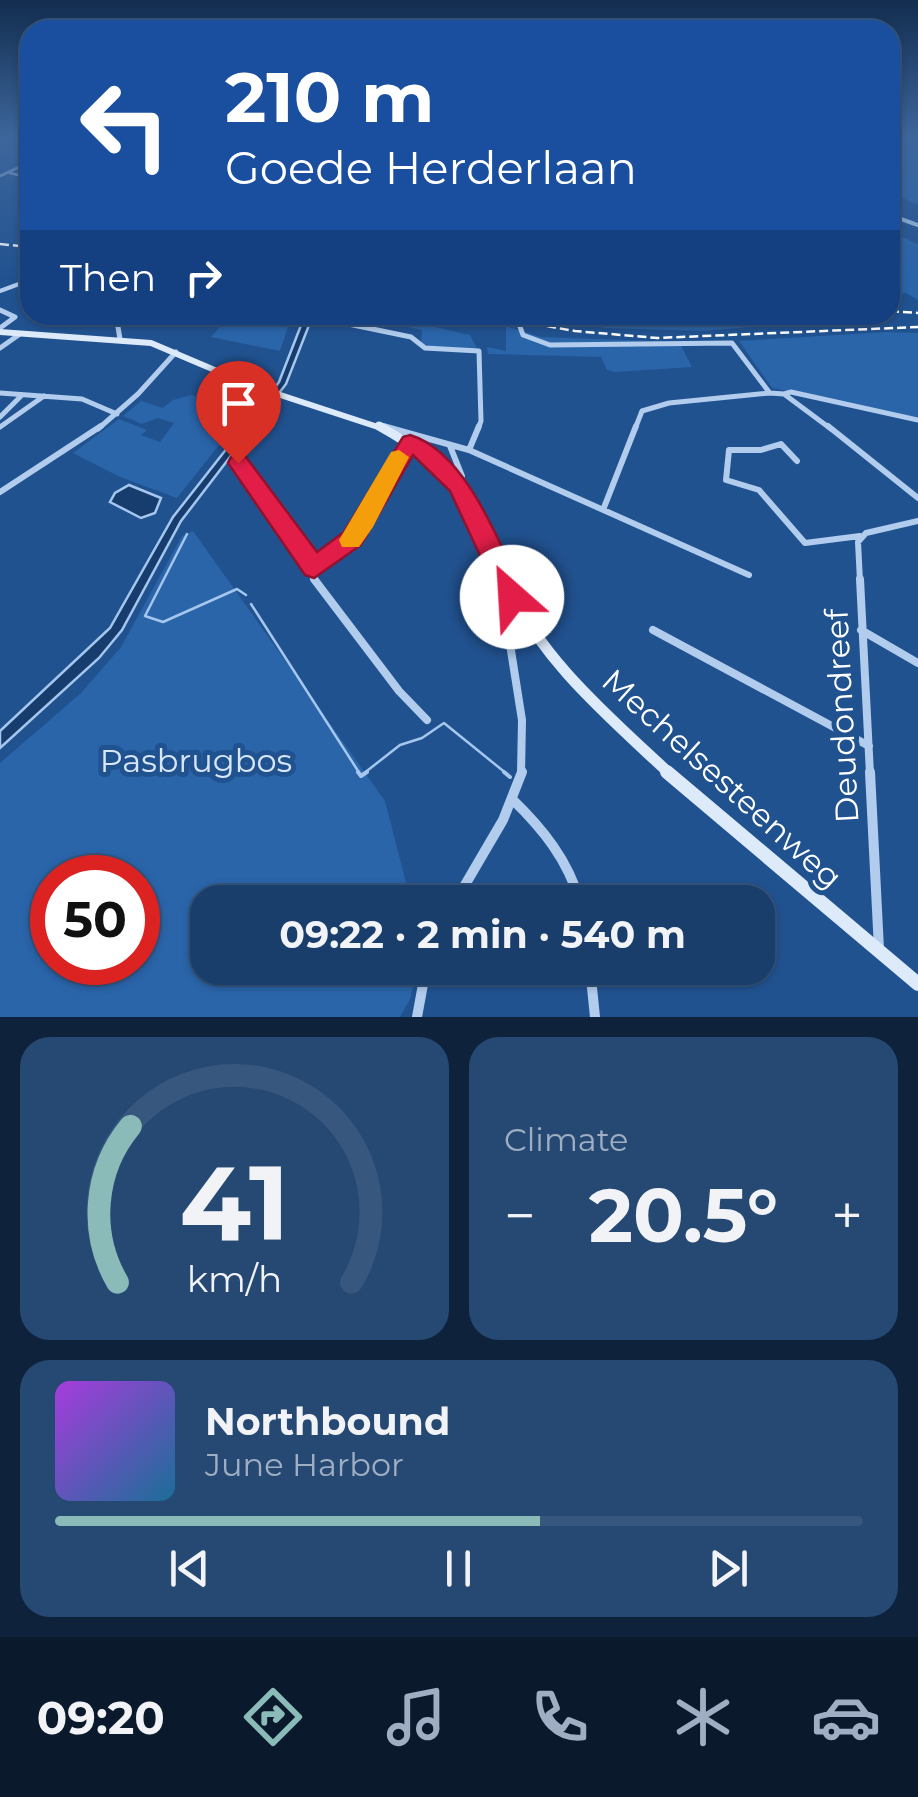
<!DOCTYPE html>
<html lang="en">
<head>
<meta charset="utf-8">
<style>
	:root { --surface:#193e6c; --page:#264974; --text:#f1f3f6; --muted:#9faec2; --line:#37577f; --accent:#8bbbb9 }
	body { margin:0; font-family:Montserrat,sans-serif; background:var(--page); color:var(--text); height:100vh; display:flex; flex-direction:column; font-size:38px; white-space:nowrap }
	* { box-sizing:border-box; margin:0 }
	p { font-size:32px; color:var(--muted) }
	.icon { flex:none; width:55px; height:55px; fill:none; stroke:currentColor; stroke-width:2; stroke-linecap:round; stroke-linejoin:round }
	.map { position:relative; height:1017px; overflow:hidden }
	.panel { display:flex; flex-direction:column; gap:20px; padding:20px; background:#0e223b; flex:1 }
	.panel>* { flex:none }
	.guide { position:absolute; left:20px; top:20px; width:880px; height:305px; border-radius:30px; box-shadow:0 2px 8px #0004,0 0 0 2px var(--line); background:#1a4fa0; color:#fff; overflow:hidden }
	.speed { position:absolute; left:30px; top:855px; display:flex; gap:20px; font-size:50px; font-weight:700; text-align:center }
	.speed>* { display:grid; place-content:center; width:130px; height:130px; border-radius:50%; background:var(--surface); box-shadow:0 2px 8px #0004,0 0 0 2px var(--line); line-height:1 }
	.speed .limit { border:15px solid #d22; background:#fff; color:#111 }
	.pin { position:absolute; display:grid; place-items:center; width:85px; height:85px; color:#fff; margin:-102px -42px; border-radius:50% 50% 50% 0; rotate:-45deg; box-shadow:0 0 10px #0007 }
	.pin .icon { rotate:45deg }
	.me { position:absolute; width:110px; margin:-55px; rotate:334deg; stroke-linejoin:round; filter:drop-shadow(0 0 8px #0008) }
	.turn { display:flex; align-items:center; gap:35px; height:210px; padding:0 40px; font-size:45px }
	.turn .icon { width:130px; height:130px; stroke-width:2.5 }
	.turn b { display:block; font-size:70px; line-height:85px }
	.then { display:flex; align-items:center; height:95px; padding:0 40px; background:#0003; gap:20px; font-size:38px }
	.big { font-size:75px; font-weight:700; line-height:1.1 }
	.panel .widget { flex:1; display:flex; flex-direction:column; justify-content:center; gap:15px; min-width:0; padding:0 35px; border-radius:30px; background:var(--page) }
	.panel .dial { align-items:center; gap:0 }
	.dial svg { height:260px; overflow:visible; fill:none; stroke:var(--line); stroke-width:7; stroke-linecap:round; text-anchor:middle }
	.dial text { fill:var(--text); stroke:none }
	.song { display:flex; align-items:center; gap:30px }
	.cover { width:120px; height:120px; border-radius:15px; background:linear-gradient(135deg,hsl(280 70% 55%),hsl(200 70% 35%)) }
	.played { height:10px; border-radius:5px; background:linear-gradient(90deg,var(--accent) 60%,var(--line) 60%) }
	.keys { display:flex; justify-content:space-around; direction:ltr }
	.heat { display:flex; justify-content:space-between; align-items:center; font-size:55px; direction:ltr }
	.panel .tiles { flex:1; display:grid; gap:20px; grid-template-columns:1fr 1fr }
	.widget:last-child { grid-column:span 2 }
	.trip { position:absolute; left:190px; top:885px; width:585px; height:100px; border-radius:30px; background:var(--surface); box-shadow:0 2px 8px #0004,0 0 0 2px var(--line); font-weight:700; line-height:100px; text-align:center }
	.tab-bar { display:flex; height:160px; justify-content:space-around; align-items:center; background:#0a192b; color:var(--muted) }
	.tab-bar .icon { width:70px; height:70px }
	.tab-bar .selected { color:var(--accent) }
	.tab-bar b { font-size:45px; color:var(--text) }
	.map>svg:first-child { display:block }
	.green { fill:#2a64a9; fill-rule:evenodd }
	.water { fill:#173d6f; stroke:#a5c7ee; stroke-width:2.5 }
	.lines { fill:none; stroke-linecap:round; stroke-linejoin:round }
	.stream-far1 { stroke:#a5c7ee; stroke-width:2.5 }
	.stream { stroke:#a5c7ee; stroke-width:4 }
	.street-far5 { stroke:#b1cced; stroke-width:2.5 }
	.street-far4 { stroke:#b1cced; stroke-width:4 }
	.street-far3 { stroke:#b1cced; stroke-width:5 }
	.street-far2 { stroke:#b1cced; stroke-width:6 }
	.street-far1 { stroke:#b1cced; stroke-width:8 }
	.street { stroke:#b1cced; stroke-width:10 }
	.secondary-far3 { stroke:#ddeafa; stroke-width:6 }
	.secondary-far2 { stroke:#ddeafa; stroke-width:9 }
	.secondary-far1 { stroke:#ddeafa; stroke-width:11 }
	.secondary { stroke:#ddeafa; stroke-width:14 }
	.rail { stroke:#fff; stroke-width:2.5; stroke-dasharray:9 4; stroke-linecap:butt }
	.street-bridge { stroke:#b1cced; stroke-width:5 }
	.route { fill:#e11d48; stroke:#92132f; stroke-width:2.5 }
	.slow { fill:#f59e0b }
	.labels { text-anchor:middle; stroke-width:10; stroke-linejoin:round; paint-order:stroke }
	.near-street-label { font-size:32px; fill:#fff; stroke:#215290 }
	.near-park-label { font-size:32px; fill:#d7e7f9; stroke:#215290 }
</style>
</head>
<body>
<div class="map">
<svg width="918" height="1017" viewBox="0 0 918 1017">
	<rect width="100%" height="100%" fill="#215290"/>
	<path class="green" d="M890,136H918V205L890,192Z
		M890,231L918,244V300L906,293L890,295Z
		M199,315H292L280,351L211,337L226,320Z
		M382,315L470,335L477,349L421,346L422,330L355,316Z
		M523,315H805L761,326L703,331L606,328Z
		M506,326L541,337L679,342L692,367L615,372L607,370L601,357L488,354L487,347L506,351Z
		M885,332L918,333V418L772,388L739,341Z
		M192,395L242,416L177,498L120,477L73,453L119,419L147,430L141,435L160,442L174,423L158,418L142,424L123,416L141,401L163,408L173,400Z
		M193,531L385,801L409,894L418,902H208V968H418L410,999L400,1017H0V763L81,693L121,647L182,536ZM52,878H138V962H52Z"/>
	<path class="water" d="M305,315H313L286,384L181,521L122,630L99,658L0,748V731L110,628L173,517L279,382Z
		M129,485L161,498L155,513L141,518L110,502L115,493Z"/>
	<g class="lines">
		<path class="stream-far1" d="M187,534L145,616L163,622L237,589L246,595
			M251,604L360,774
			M363,774L400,745L422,738L444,723L507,774"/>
		<path class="stream" d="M358,772L361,776L367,772
			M504,772L510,777"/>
		<path class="street-far5" d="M10,173L30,178
			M0,176L30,162"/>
		<path class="street-far4" d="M890,215L918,225
			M0,291L30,280"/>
		<path class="street-far3" d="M0,310L15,317L0,328
			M116,315L120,339
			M329,320L411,337L425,348L479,351L481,421L478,429
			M519,324L523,335L550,345L732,343L769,392
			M0,348L20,334
			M0,393L82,399L117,414
			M784,394L791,392L918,420
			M0,417L21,396
			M383,426L392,429
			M0,427L44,396
			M98,429L138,394L176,352
			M635,429L642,411L669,403L770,393L784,394L831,429"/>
		<path class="street-far2" d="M383,426L469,450L479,426
			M828,426L918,498
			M450,446L462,476L459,487
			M469,450L749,575
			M797,461L781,444L761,450H729L726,480L759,490L805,543L860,536
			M238,463L314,567L311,574L316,581
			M0,492L101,426
			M603,510L636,426
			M314,567L352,538L408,444
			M860,581L858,542L866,533L918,521"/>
		<path class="street-far1" d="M314,579L399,691L427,720
			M860,579L870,774
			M653,630L869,746
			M861,630L918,663
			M510,645L518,636L534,635
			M521,774L522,720L509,638L525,620"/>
		<path class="street" d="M870,772L879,949
			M512,799C543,829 568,860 580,902
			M455,902L503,820L522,772
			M590,968L595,1017
			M417,1017L426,968"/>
		<path class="secondary-far3" d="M0,332L151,343L250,385L384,429"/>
		<path class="secondary-far2" d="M379,426C461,472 468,499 505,581"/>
		<path class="secondary-far1" d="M504,579C540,659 607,715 670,774"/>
		<path class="secondary" d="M667,772L918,984"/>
		<path class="rail" d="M0,244L30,247
			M890,311L918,313
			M483,315L575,331L657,338L918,327"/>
		<path class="street-bridge" d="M519,324L523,316"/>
	</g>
	<linearGradient id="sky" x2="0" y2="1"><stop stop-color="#122d4f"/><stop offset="0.49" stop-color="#3d669c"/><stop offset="1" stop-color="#3d669c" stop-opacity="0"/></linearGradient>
	<rect width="918" height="279" fill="url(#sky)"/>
	<path class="route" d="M410,435C467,452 501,547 525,597L521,605L512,608L503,605L450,491L413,455L361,545L314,578L305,575L228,463L231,457H246L317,552L344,532L403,437Z"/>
	<path class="slow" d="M399,450L409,457L373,527L359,547H342L339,540L391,452Z"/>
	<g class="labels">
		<g class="near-street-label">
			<text transform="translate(842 716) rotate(-93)" y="11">Deudondreef</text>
			<text transform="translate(722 779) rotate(42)" y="11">Mechelsesteenweg</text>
		</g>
		<g class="near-park-label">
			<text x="196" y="772">Pasbrugbos</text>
		</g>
	</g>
</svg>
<div class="speed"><div class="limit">50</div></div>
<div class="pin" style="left:238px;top:463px;background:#d93025"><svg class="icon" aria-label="arrive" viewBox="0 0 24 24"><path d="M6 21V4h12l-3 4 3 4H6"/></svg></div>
<svg class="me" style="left:512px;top:597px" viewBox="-20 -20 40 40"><circle r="19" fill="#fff"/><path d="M0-13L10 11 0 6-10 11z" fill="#e11d48"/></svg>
<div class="trip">09:22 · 2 min · 540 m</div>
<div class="guide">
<div class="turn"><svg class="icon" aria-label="left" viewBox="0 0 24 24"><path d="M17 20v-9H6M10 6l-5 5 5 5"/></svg><div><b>210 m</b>Goede Herderlaan</div></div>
<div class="then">Then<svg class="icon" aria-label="right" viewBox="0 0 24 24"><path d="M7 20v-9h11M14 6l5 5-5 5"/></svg></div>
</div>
</div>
<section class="panel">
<div class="tiles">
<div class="widget dial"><svg viewBox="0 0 100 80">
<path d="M14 69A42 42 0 1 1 86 69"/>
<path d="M14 69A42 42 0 0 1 18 21" stroke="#8bbbb9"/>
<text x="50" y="56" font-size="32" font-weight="700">41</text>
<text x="50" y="72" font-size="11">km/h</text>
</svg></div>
<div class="widget"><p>Climate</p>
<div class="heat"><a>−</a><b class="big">20.5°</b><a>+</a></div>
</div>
<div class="widget">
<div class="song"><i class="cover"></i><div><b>Northbound</b><p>June Harbor</p></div></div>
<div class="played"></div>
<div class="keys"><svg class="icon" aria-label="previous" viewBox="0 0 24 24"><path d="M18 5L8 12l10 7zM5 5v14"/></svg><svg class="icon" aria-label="pause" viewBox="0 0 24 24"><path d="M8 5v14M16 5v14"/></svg><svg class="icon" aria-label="next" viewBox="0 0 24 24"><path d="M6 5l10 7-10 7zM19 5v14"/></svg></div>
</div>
</div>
</section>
<nav class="tab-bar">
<b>09:20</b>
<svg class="icon selected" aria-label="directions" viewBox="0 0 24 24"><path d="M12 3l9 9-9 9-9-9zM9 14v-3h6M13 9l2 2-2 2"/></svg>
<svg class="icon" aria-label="music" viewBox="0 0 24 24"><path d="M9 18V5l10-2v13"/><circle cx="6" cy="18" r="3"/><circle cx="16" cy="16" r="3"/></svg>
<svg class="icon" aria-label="phone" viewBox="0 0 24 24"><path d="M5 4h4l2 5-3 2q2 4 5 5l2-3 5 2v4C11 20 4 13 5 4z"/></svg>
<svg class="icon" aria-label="climate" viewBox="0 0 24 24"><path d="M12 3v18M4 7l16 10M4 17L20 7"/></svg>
<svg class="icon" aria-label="car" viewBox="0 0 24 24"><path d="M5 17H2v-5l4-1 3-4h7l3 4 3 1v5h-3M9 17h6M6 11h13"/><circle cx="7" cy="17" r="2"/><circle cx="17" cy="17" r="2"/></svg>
</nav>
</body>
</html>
